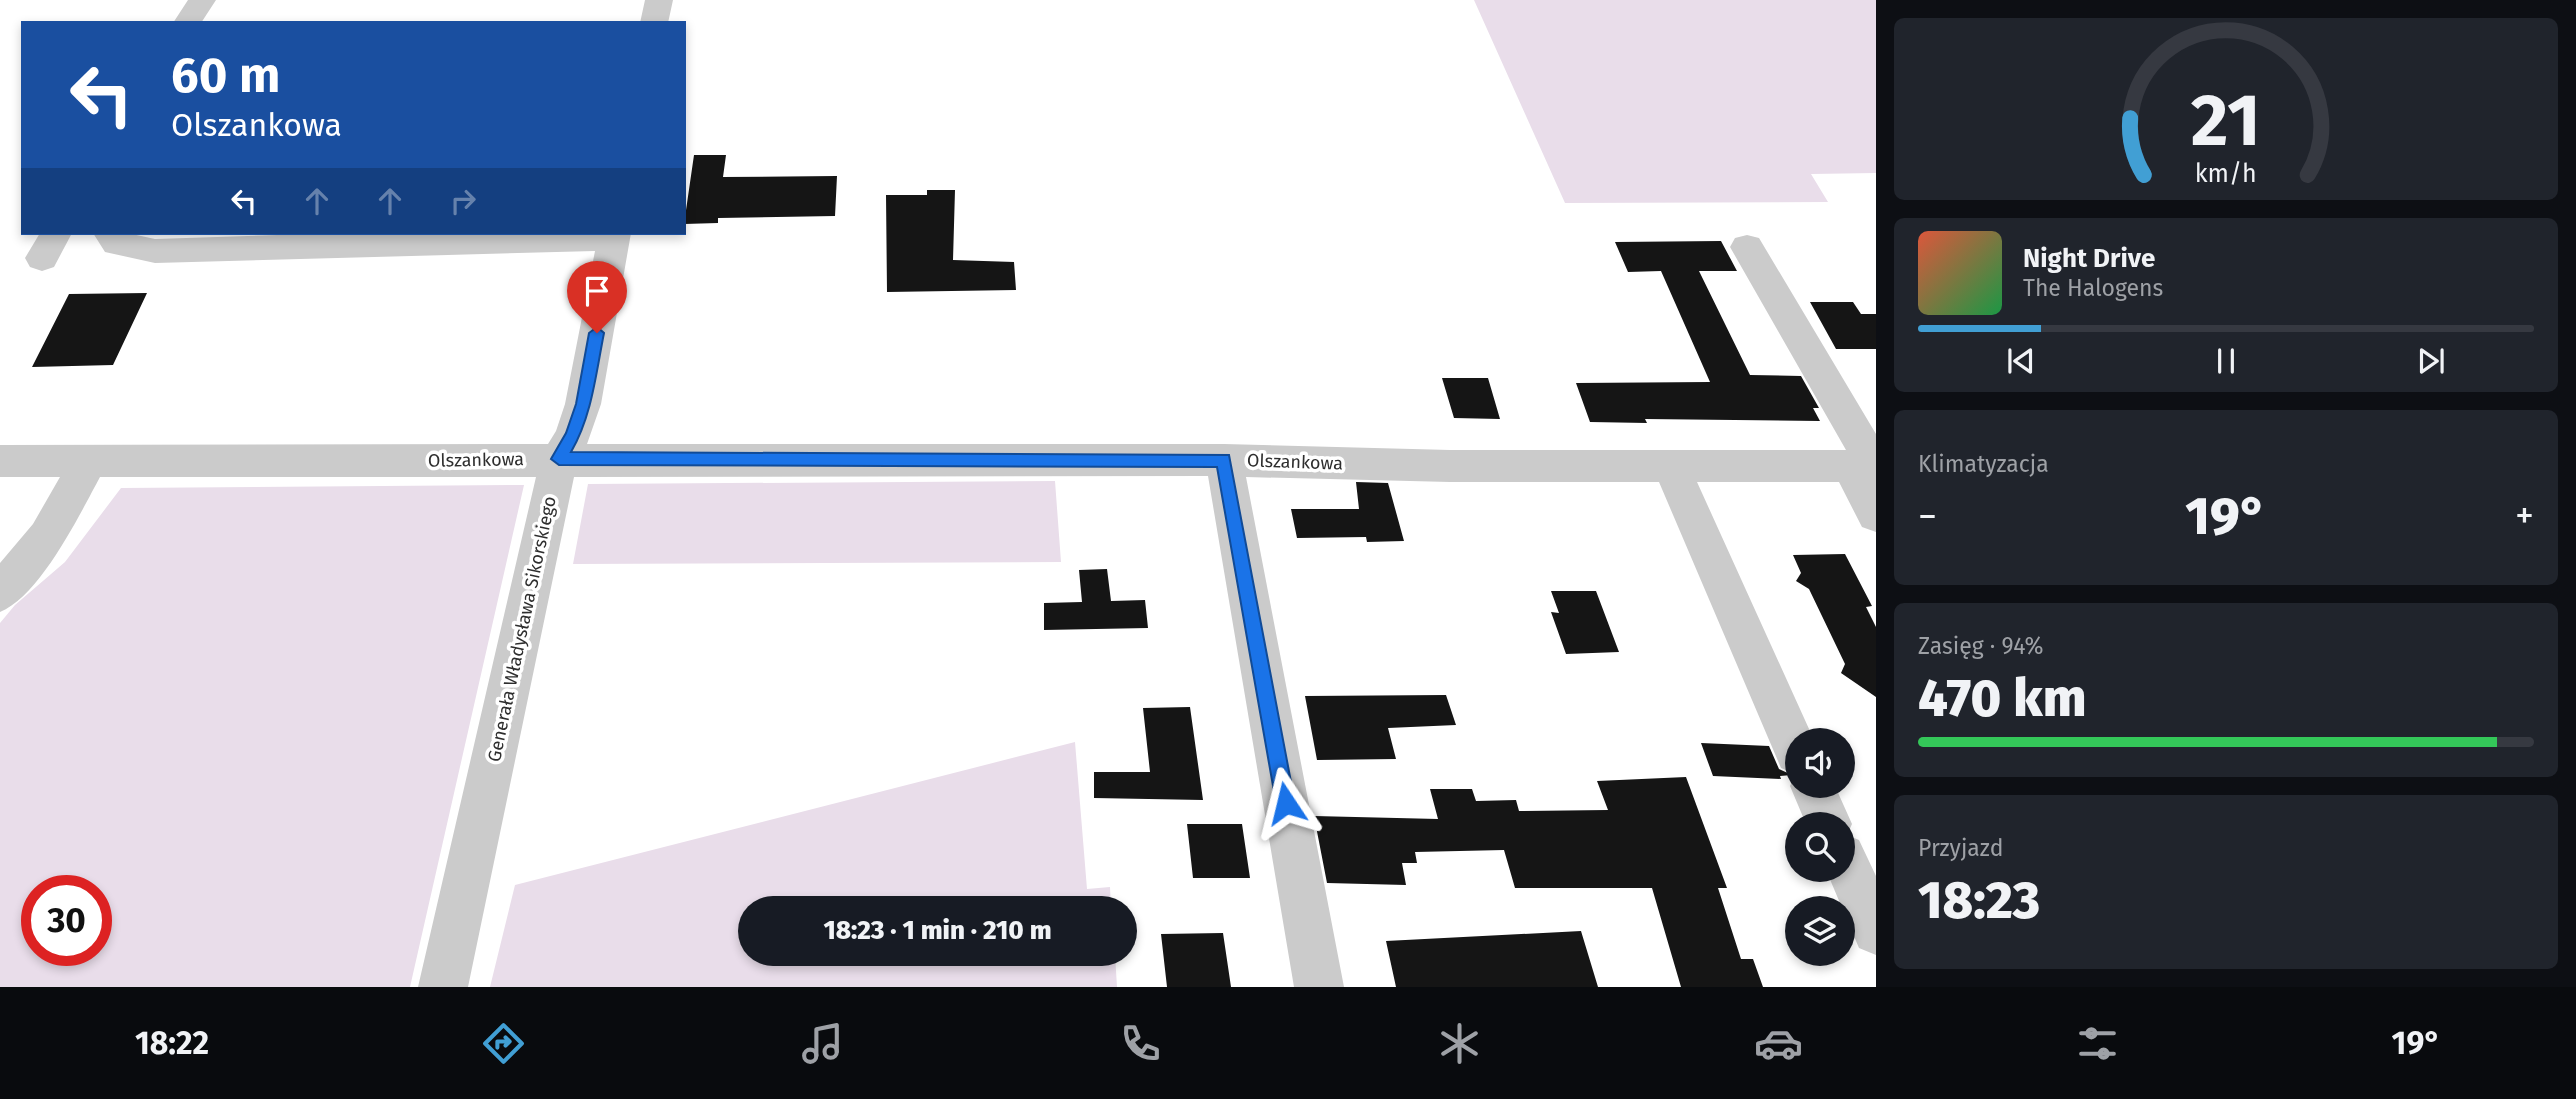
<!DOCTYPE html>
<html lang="pl">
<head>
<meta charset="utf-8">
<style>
	:root { --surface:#171b24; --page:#20242c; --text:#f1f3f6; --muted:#9ea1a6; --line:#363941; --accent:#419fd4 }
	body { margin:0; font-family:"Fira Sans",sans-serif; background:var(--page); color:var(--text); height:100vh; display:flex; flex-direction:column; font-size:26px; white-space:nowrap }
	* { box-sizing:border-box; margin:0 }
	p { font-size:23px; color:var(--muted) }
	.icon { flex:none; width:38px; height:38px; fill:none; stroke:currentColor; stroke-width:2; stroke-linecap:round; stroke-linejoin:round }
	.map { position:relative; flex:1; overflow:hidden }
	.side { display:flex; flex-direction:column; gap:18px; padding:18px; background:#0d0f14; width:700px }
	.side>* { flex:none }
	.hud { position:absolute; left:21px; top:21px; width:665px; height:214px; border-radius:0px; box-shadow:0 4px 10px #0003; background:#1a4fa0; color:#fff; overflow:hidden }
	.tools { position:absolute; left:1785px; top:728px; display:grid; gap:14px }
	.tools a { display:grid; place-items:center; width:70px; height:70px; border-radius:50%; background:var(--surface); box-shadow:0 4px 10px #0003; font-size:35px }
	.speed { position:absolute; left:21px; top:875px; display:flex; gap:14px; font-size:35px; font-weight:700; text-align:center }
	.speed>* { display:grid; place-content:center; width:91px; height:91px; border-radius:50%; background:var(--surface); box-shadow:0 4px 10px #0003; line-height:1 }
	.speed .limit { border:10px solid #d22; background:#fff; color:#111 }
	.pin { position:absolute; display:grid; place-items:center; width:60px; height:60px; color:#fff; margin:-72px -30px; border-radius:50% 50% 50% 0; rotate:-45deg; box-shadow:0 0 7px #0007 }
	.pin .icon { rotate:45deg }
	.me { position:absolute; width:77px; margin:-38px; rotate:350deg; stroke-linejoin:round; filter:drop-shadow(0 0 5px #0008) }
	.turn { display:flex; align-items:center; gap:24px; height:147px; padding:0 35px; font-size:32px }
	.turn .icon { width:91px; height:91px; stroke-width:2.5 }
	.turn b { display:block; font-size:49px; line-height:60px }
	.lanes { display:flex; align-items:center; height:66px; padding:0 35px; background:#0003; justify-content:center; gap:35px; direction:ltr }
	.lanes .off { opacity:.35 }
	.big { font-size:52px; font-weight:800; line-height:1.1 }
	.side .widget { flex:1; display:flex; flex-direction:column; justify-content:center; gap:10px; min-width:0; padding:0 24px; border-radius:10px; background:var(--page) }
	.side .dial { align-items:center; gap:0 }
	.dial svg { height:182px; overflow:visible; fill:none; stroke:var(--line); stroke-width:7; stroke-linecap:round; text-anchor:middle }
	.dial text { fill:var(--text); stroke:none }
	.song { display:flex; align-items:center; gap:21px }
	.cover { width:84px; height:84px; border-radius:10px; background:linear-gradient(135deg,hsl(10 70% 55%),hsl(140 70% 35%)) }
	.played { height:7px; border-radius:4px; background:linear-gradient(90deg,var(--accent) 20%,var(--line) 20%) }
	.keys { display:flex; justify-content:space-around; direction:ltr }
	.heat { display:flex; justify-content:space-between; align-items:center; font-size:38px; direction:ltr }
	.charge { height:10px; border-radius:5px; background:linear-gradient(90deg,#34c759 94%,var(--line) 0) }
	.trip { position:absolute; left:738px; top:896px; width:399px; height:70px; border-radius:35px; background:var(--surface); box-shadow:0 4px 10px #0003; font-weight:800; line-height:70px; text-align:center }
	.tabs { display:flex; height:112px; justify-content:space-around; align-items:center; background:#090b0e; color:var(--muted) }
	.tabs .icon { width:49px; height:49px }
	.tabs .on { color:var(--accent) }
	.tabs b { font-size:32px; color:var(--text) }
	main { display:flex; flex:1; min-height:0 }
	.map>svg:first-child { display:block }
	.green { fill:#e9ddea; fill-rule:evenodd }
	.building { fill:#151515 }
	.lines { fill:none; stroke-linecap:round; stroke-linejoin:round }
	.minor { fill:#cbcbcb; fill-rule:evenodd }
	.route { fill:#1a73e8; stroke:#114b97; stroke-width:2 }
	.labels { text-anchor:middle; stroke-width:7; stroke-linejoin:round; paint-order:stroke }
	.street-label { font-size:18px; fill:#2e2e2e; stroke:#fff }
</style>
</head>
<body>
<main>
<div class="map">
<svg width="1876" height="987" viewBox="0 0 1876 987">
	<rect width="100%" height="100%" fill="#fff"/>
	<path class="green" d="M1474,0H1876V173L1811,174L1828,202L1565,203Z
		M1055,481L1061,562L573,564L588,484Z
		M524,485L410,987H0V623L15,605L65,562L121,488ZM37,891H96V950H37Z
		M1075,742L1087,889L1110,887L1111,908H751V954H1115L1117,987H490L515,885Z"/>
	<path class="building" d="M694,155H726L723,177L837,176L835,216L718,218V223L684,224Z
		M927,190H955L953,260L1014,262L1016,290L887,292L886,195H927Z
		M1721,241L1737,271H1699L1750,375L1801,376L1819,408H1813L1820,421L1645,419L1647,423L1590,422L1576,383L1710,382L1661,271L1628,272L1615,242Z
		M147,293L113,365L32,367L69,294Z
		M1810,302H1853L1861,314H1876V349H1836Z
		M1442,378H1488L1500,419L1454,418Z
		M1356,482L1388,483L1404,541L1367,542L1366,537L1297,538L1291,509H1359Z
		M1845,554L1872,606L1866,607L1876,627V697L1841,673L1845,664L1809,589L1796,581L1801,573L1793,555Z
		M1107,569L1111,601L1145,600L1148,628L1044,630V603L1082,602L1079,570Z
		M1551,591H1596L1619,652L1566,654L1551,612L1559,613Z
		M1446,695L1456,725L1388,728L1396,759L1317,760L1305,696Z
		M1190,707L1203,800L1094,798V772H1150L1143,708Z
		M1701,743L1769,746L1779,769L1792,775L1780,776L1781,779L1713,776Z
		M1686,777L1727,888H1718L1741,959H1753L1763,987H1681L1652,888H1515L1504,850L1415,852L1417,863H1402L1406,885L1327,883L1314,816L1438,819L1430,789H1472L1476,801L1516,800L1519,811L1608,810L1597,781Z
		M1187,824H1242L1250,878H1193Z
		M1581,931L1598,987H1396L1386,941Z
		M1223,933L1231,987H1167L1161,934Z"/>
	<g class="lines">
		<path class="minor" d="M188,0H216L201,23H173Z
			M645,0H673L668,23H640Z
			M40,233H72L54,267L42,271L30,267L25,258Z
			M93,233H127L155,239L340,233H631L601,404L587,444H1224L1450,450H1846L1730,247L1735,238L1747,235L1759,238L1876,434V532L1862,527L1839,482H1697L1814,740H1797V786H1835L1852,824L1847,835L1859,840L1876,876V955L1859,948L1826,870H1843V824H1806L1790,786L1795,774L1781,768L1659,482H1450L1246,477L1344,987H1294L1208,476L574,477L468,987H418L536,477H100C80,514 40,596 0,612V563L33,524L60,477H0V445L548,444L556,431L565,404L595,251L155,263L105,252Z"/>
	</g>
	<path class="route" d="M597,327L604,333C596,373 592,416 571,452L1229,455L1295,803L1292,809L1286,812L1279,809L1276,803L1217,467L559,465L551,459L566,433L576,404L589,333Z"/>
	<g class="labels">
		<g class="street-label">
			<text transform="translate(476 460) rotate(-1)" y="6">Olszankowa</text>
			<text transform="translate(1295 462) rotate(2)" y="6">Olszankowa</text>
			<text transform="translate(522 629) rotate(-78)" y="6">Generała Władysława Sikorskiego</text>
		</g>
	</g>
</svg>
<div class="tools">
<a><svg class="icon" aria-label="sound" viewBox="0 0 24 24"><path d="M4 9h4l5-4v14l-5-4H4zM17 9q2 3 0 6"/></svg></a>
<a><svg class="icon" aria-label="search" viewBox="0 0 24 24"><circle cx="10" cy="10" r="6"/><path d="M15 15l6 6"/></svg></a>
<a><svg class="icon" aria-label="layers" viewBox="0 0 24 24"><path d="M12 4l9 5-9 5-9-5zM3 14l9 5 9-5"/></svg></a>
</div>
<div class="speed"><div class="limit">30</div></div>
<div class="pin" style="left:597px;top:333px;background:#d93025"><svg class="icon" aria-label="arrive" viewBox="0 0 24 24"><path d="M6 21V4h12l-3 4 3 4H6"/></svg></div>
<svg class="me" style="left:1286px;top:803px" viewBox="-20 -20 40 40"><path d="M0-17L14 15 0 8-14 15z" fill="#1a73e8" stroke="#fff" stroke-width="4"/></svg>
<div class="trip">18:23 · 1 min · 210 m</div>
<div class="hud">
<div class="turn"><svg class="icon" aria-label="left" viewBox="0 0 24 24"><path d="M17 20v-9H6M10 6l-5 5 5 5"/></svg><div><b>60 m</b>Olszankowa</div></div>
<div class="lanes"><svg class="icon" aria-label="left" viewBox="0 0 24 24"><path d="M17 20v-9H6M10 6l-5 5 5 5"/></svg><svg class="icon off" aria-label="ahead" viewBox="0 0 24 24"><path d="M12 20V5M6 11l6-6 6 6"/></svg><svg class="icon off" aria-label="ahead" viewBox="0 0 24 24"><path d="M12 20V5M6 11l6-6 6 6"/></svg><svg class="icon off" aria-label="right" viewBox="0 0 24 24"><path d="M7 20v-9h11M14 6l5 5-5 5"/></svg></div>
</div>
</div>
<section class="side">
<div class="widget dial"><svg viewBox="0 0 100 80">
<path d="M14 69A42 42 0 1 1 86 69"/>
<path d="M14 69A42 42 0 0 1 8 44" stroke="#419fd4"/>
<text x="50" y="56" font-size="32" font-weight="700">21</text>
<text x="50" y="72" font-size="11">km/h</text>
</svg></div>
<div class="widget">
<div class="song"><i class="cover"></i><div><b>Night Drive</b><p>The Halogens</p></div></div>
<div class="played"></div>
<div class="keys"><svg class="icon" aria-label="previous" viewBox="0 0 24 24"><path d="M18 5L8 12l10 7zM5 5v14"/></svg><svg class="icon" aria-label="pause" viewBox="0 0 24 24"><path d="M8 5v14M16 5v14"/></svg><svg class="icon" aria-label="next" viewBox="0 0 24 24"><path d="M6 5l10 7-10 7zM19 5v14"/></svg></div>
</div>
<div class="widget"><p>Klimatyzacja</p>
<div class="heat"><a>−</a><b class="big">19°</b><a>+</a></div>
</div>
<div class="widget"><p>Zasięg · 94%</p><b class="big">470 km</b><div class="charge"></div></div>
<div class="widget"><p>Przyjazd</p><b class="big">18:23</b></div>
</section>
</main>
<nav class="tabs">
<b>18:22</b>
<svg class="icon on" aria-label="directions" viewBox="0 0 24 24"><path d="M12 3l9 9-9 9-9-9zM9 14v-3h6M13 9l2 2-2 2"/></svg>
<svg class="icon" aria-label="music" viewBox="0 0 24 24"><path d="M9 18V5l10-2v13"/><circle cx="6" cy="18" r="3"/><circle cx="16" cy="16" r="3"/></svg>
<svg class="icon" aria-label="phone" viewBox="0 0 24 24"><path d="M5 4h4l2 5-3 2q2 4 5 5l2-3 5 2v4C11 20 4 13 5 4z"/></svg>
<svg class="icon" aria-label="climate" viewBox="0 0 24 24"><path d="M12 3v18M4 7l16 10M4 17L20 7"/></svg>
<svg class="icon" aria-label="car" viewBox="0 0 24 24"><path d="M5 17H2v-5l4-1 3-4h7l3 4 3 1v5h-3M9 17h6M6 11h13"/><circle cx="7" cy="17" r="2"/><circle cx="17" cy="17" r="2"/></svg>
<svg class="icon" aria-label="filters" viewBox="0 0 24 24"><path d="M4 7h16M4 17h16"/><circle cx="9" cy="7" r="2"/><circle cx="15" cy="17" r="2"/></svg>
<b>19°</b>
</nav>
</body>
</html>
